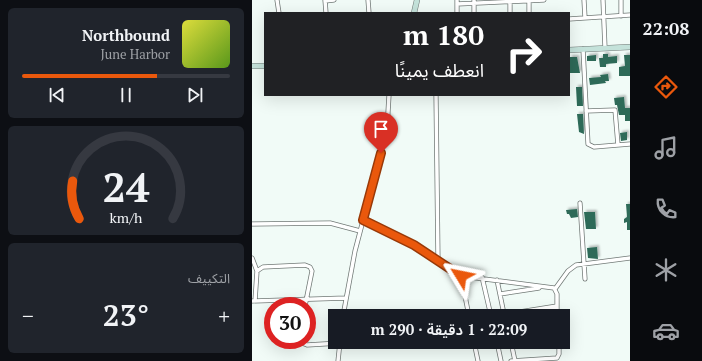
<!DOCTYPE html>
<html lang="ar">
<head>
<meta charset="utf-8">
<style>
	:root { --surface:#171b24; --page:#20242c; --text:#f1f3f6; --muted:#9ea1a6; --line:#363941; --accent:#ea580c }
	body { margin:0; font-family:"PT Serif","Noto Sans Arabic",serif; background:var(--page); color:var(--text); direction:rtl; height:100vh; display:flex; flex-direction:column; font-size:15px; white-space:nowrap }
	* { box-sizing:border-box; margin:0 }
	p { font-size:13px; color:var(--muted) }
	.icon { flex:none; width:22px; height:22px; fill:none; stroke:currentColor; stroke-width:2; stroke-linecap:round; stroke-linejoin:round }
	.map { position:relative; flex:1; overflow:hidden; direction:ltr }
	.details { display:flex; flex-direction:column; gap:8px; padding:8px; background:#0d0f14; width:252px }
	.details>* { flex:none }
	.guide { position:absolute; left:12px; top:12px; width:306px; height:84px; border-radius:0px; box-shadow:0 4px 16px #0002; direction:rtl; background:#202124; color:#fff; overflow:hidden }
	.speed { position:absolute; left:12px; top:297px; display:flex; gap:8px; font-size:20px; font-weight:700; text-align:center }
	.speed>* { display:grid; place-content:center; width:52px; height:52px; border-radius:50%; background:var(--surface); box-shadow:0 4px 16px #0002; line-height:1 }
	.speed .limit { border:6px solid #d22; background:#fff; color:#111 }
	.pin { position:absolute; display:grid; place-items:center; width:34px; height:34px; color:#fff; margin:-41px -17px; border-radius:50% 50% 50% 0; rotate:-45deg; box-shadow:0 0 4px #0007 }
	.pin .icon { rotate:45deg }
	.me { position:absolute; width:44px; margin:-22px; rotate:305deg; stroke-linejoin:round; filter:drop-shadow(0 0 3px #0008) }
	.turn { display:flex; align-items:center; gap:14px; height:84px; padding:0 20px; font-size:18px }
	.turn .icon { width:52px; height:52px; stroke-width:2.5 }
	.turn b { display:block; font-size:28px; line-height:34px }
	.big { font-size:30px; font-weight:600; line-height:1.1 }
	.details .tile { flex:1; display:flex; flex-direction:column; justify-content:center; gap:6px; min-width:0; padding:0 14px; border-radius:6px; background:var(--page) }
	.details .dial { align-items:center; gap:0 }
	.dial svg { height:104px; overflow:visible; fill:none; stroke:var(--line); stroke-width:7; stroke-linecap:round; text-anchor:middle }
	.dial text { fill:var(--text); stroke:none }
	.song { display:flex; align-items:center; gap:12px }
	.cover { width:48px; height:48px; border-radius:6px; background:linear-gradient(135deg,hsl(60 70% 55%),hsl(90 70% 35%)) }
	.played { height:4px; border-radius:2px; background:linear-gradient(90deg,var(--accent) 65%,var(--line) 65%) }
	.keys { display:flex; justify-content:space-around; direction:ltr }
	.heat { display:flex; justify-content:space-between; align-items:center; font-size:22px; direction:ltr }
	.trip { position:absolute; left:76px; top:309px; width:242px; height:40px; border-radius:0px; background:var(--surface); box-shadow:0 4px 16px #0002; font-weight:600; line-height:40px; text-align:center; direction:rtl }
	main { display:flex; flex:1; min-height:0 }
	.tabs { display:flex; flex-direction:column; width:72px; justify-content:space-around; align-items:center; background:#090b0e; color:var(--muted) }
	.tabs .icon { width:28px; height:28px }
	.tabs .selected { color:var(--accent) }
	.tabs b { font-size:18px; color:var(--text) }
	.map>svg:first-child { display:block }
	.building { fill:#2d6a58; filter:url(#shadow) }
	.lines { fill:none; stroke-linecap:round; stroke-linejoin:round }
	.street-casing { stroke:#717976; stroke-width:5 }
	.secondary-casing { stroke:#717976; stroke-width:6 }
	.street { stroke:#fff; stroke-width:3.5 }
	.secondary { stroke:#c4e2da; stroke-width:5 }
	.route-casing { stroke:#983908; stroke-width:10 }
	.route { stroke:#ea580c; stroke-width:7 }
</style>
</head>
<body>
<main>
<nav class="tabs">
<b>22:08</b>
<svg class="icon selected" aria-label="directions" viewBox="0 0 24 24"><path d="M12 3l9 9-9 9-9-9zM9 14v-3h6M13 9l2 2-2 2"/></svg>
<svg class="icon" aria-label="music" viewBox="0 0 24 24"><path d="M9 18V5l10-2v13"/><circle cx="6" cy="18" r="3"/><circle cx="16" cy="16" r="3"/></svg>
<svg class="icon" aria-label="phone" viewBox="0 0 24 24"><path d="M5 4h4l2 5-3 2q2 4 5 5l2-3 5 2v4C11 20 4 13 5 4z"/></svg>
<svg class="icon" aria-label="climate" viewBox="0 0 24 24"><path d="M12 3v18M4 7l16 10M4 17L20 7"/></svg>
<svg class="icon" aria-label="car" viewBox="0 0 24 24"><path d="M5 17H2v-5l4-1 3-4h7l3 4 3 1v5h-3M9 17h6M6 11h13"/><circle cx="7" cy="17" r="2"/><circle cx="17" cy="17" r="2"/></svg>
</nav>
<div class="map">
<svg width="378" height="361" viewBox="0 0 378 361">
	<defs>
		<filter id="shadow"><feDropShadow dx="2" dy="-2" stdDeviation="1" flood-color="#0004"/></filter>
	</defs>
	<rect width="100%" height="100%" fill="#f1fbf7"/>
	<path class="building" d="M351,54H356V57L365,56V63L354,64V67H348L347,58H351Z
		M344,55V61H335V56Z
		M372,55H378V76H367V67L373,66Z
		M318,57H325L328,73H317Z
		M356,74L357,81H353L354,83L338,85L337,78L349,77L348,75Z
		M324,87H330L331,106H325Z
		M372,97L373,108H378V121H373V115H367L365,105H363L362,98Z
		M325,114H331L332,134L327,132Z
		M375,132V140L369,141L368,133Z
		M374,204H378V230H375V222L372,223V219L375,217Z
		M325,209L326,217L319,218L317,214H315L314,210Z
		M332,212H343L344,229H334Z
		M345,247L346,259L336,258L335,248Z"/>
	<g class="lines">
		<g class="street-casing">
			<path id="street" d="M25,0L27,13
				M73,0L74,13
				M116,0L117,13
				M205,0V13
				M222,0V13
				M277,0V13
				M332,0L333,18
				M351,0L353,48
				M73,1L82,0
				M258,1V13
				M205,4L292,0
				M369,16V0
				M317,19L378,15
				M331,49L336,144L342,147L378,144
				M184,95L186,259
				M334,111L363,110L366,145
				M328,203L333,279
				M111,220L162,245L209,276L302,288L305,294V316
				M0,224L78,223L108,231
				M0,258L5,271L3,301
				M5,271L11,267L53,265L58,267L60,271L53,306
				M209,276L217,316
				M230,277L239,316
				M245,280L252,314
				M303,289L316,271L324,265L378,258
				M248,294L287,288
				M0,301L94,298
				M91,316L103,251L135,129L137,95
				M241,316L305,306
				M48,340L50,343L55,345L88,343
				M222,342L226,361
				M245,342L249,361
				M259,342L263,361
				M86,361L88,342
				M259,361L305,358L307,354V342"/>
		</g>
		<g class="secondary-casing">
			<path id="secondary" d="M162,13L165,0
				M317,50L378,47
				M0,66H13"/>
		</g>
		<use href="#street" class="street"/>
		<use href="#secondary" class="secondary"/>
	</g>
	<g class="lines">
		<g class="route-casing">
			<path id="route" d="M129,153L111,220L162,245L209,276"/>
		</g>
		<use href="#route" class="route"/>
	</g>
</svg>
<div class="speed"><div class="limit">30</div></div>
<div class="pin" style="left:129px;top:153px;background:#d93025"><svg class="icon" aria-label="arrive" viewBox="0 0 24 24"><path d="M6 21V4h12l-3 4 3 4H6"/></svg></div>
<svg class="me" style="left:209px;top:276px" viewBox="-20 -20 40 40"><path d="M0-17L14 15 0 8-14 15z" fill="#ea580c" stroke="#fff" stroke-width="4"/></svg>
<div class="trip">22:09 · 1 دقيقة · 290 m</div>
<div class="guide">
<div class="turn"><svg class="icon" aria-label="right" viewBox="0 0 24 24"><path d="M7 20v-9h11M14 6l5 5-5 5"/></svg><div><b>180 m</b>انعطف يمينًا</div></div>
</div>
</div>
<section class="details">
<div class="tile">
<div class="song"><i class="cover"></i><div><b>Northbound</b><p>June Harbor</p></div></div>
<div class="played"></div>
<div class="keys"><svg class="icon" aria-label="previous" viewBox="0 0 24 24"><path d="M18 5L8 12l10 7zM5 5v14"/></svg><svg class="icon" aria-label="pause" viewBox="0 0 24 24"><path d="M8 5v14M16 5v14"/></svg><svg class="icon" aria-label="next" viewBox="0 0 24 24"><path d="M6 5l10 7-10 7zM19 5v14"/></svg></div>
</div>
<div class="tile dial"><svg viewBox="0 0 100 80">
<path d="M14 69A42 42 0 1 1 86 69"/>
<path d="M14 69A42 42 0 0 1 9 40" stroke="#ea580c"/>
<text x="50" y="56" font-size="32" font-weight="700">24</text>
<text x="50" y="72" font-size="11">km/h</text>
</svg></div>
<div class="tile"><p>التكييف</p>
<div class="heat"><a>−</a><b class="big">23°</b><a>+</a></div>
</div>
</section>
</main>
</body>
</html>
